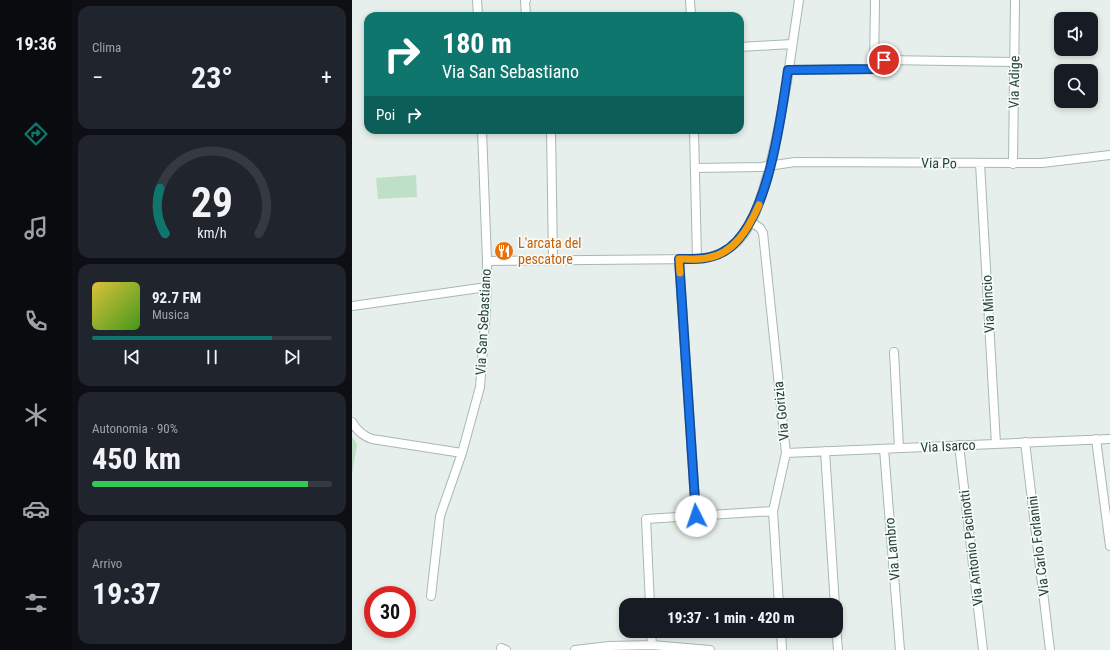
<!DOCTYPE html>
<html lang="it">
<head>
<meta charset="utf-8">
<style>
	:root { --surface:#171b24; --page:#20242c; --text:#f1f3f6; --muted:#9ea1a6; --line:#363941; --accent:#0f766e }
	body { margin:0; font-family:"Roboto Condensed",sans-serif; background:var(--page); color:var(--text); height:100vh; display:flex; flex-direction:column; font-size:15px; white-space:nowrap }
	* { box-sizing:border-box; margin:0 }
	p { font-size:13px; color:var(--muted) }
	.icon { flex:none; width:22px; height:22px; fill:none; stroke:currentColor; stroke-width:2; stroke-linecap:round; stroke-linejoin:round }
	.map { position:relative; flex:1; overflow:hidden }
	.details { display:flex; flex-direction:column; gap:6px; padding:6px; background:#0d0f14; width:280px }
	.details>* { flex:none }
	.guide { position:absolute; left:12px; top:12px; width:380px; height:122px; border-radius:12px; box-shadow:0 2px 6px #0003; background:#0f766e; color:#fff; overflow:hidden }
	.buttons { position:absolute; left:702px; top:12px; display:grid; gap:8px }
	.buttons a { display:grid; place-items:center; width:44px; height:44px; border-radius:8px; background:var(--surface); box-shadow:0 2px 6px #0003; font-size:20px }
	.speed { position:absolute; left:12px; top:586px; display:flex; gap:8px; font-size:20px; font-weight:700; text-align:center }
	.speed>* { display:grid; place-content:center; width:52px; height:52px; border-radius:50%; background:var(--surface); box-shadow:0 2px 6px #0003; line-height:1 }
	.speed .limit { border:6px solid #d22; background:#fff; color:#111 }
	.pin { position:absolute; display:grid; place-items:center; width:34px; height:34px; color:#fff; margin:-17px; border:2px solid #fff; border-radius:50%; box-shadow:0 1px 4px #0007 }
	.me { position:absolute; width:44px; margin:-22px; rotate:356deg; stroke-linejoin:round; filter:drop-shadow(0 0 3px #0008) }
	.turn { display:flex; align-items:center; gap:14px; height:84px; padding:0 12px; font-size:18px }
	.turn .icon { width:52px; height:52px; stroke-width:2.5 }
	.turn b { display:block; font-size:28px; line-height:34px }
	.then { display:flex; align-items:center; height:38px; padding:0 12px; background:#0003; gap:8px; font-size:15px }
	.big { font-size:30px; font-weight:700; line-height:1.1 }
	.details .widget { flex:1; display:flex; flex-direction:column; justify-content:center; gap:6px; min-width:0; padding:0 14px; border-radius:12px; background:var(--page) }
	.details .dial { align-items:center; gap:0 }
	.dial svg { height:104px; overflow:visible; fill:none; stroke:var(--line); stroke-width:7; stroke-linecap:round; text-anchor:middle }
	.dial text { fill:var(--text); stroke:none }
	.song { display:flex; align-items:center; gap:12px }
	.cover { width:48px; height:48px; border-radius:6px; background:linear-gradient(135deg,hsl(50 70% 55%),hsl(100 70% 35%)) }
	.played { height:4px; border-radius:2px; background:linear-gradient(90deg,var(--accent) 75%,var(--line) 75%) }
	.keys { display:flex; justify-content:space-around; direction:ltr }
	.heat { display:flex; justify-content:space-between; align-items:center; font-size:22px; direction:ltr }
	.charge { height:6px; border-radius:3px; background:linear-gradient(90deg,#34c759 90%,var(--line) 0) }
	.trip { position:absolute; left:267px; top:598px; width:224px; height:40px; border-radius:12px; background:var(--surface); box-shadow:0 2px 6px #0003; font-weight:700; line-height:40px; text-align:center }
	main { display:flex; flex:1; min-height:0 }
	.dock { display:flex; flex-direction:column; width:72px; justify-content:space-around; align-items:center; background:#090b0e; color:var(--muted) }
	.dock .icon { width:28px; height:28px }
	.dock .on { color:var(--accent) }
	.dock b { font-size:18px; color:var(--text) }
	.map>svg:first-child { display:block }
	.green { fill:#bfe0c8 }
	.lines { fill:none; stroke-linecap:round; stroke-linejoin:round }
	.street-casing { stroke:#a8b8b2; stroke-width:10 }
	.street { stroke:#fff; stroke-width:8 }
	.route-casing { stroke:#114b97; stroke-width:10 }
	.route { stroke:#1a73e8; stroke-width:7 }
	.slow { stroke:#f59e0b; stroke-width:7 }
	.labels { text-anchor:middle; stroke-width:3.5; stroke-linejoin:round; paint-order:stroke }
	.street-label { font-size:14px; fill:#24423a; stroke:#f7fbf9 }
	.food-label { font-size:14px; fill:#c56008; stroke:#f7fbf9; text-anchor:start }
</style>
</head>
<body>
<main>
<nav class="dock">
<b>19:36</b>
<svg class="icon on" aria-label="directions" viewBox="0 0 24 24"><path d="M12 3l9 9-9 9-9-9zM9 14v-3h6M13 9l2 2-2 2"/></svg>
<svg class="icon" aria-label="music" viewBox="0 0 24 24"><path d="M9 18V5l10-2v13"/><circle cx="6" cy="18" r="3"/><circle cx="16" cy="16" r="3"/></svg>
<svg class="icon" aria-label="phone" viewBox="0 0 24 24"><path d="M5 4h4l2 5-3 2q2 4 5 5l2-3 5 2v4C11 20 4 13 5 4z"/></svg>
<svg class="icon" aria-label="climate" viewBox="0 0 24 24"><path d="M12 3v18M4 7l16 10M4 17L20 7"/></svg>
<svg class="icon" aria-label="car" viewBox="0 0 24 24"><path d="M5 17H2v-5l4-1 3-4h7l3 4 3 1v5h-3M9 17h6M6 11h13"/><circle cx="7" cy="17" r="2"/><circle cx="17" cy="17" r="2"/></svg>
<svg class="icon" aria-label="filters" viewBox="0 0 24 24"><path d="M4 7h16M4 17h16"/><circle cx="9" cy="7" r="2"/><circle cx="15" cy="17" r="2"/></svg>
</nav>
<section class="details">
<div class="widget"><p>Clima</p>
<div class="heat"><a>−</a><b class="big">23°</b><a>+</a></div>
</div>
<div class="widget dial"><svg viewBox="0 0 100 80">
<path d="M14 69A42 42 0 1 1 86 69"/>
<path d="M14 69A42 42 0 0 1 10 34" stroke="#0f766e"/>
<text x="50" y="56" font-size="32" font-weight="700">29</text>
<text x="50" y="72" font-size="11">km/h</text>
</svg></div>
<div class="widget">
<div class="song"><i class="cover"></i><div><b>92.7 FM</b><p>Musica</p></div></div>
<div class="played"></div>
<div class="keys"><svg class="icon" aria-label="previous" viewBox="0 0 24 24"><path d="M18 5L8 12l10 7zM5 5v14"/></svg><svg class="icon" aria-label="pause" viewBox="0 0 24 24"><path d="M8 5v14M16 5v14"/></svg><svg class="icon" aria-label="next" viewBox="0 0 24 24"><path d="M6 5l10 7-10 7zM19 5v14"/></svg></div>
</div>
<div class="widget"><p>Autonomia · 90%</p><b class="big">450 km</b><div class="charge"></div></div>
<div class="widget"><p>Arrivo</p><b class="big">19:37</b></div>
</section>
<div class="map">
<svg width="758" height="650" viewBox="0 0 758 650">
	<rect width="100%" height="100%" fill="#e6efeb"/>
	<path class="green" d="M64,175L65,197L26,199L24,178Z
		M0,437L5,444L0,475Z"/>
	<g class="lines">
		<g class="street-casing">
			<path id="street" d="M125,0L126,16
				M338,0L339,16
				M174,16L173,1L174,0
				M388,47L440,44
				M522,69L523,0
				M436,70L522,69L532,60L663,62
				M199,130L201,260
				M342,130L345,259
				M628,163L644,444
				M661,164L663,0
				M343,168L409,167L443,162L690,163L758,155
				M399,222L408,228L411,233L434,453L421,511L427,605
				M327,259L344,515
				M135,261L345,259C361,258 374,253 386,241C401,225 407,204 413,183C423,150 429,116 435,82C439,54 443,27 447,0
				M0,306L135,287
				M542,352L547,448
				M0,422C5,431 11,436 20,439L110,453
				M744,439L758,546
				M673,442L698,650
				M607,445L631,650
				M532,449L548,650
				M473,451L483,605
				M434,453L758,439
				M79,596L88,516L110,453L128,387L134,309L135,261L130,130
				M298,605L294,519L421,511
				M484,625L486,650
				M299,631L300,645
				M429,631L430,650
				M149,648L154,650
				M223,650L257,646L300,645L358,650"/>
		</g>
		<use href="#street" class="street"/>
	</g>
	<g class="lines">
		<g class="route-casing">
			<path id="route" d="M344,516L327,259C342,259 357,260 371,252C416,228 429,117 436,70L522,69L532,60"/>
		</g>
		<use href="#route" class="route"/>
		<path class="slow" d="M328,273L327,259C336,259 346,260 355,258C382,254 397,228 407,205"/>
	</g>
	<defs>
		<g id="restaurant-disc" transform="scale(1)"><circle r="9.5" fill="#e8710a" stroke="#f7fbf9"/><path d="M-5-6h1v4h1v-4h1v4h1v-4h1v5L-1.5 .5V6h-2V.5L-5-1ZM5-6V6H3V1.5H1.5Q1.5-4 5-6Z" fill="#fff"/></g>
	</defs>
	<g fill-rule="evenodd">
		<use href="#restaurant-disc" x="152" y="251"/>
	</g>
	<g class="labels">
		<g class="street-label">
			<text transform="translate(662 82) rotate(-89)" y="5">Via Adige</text>
			<text transform="translate(587 163) rotate(1)" y="5">Via Po</text>
			<text transform="translate(636 304) rotate(-93)" y="5">Via Mincio</text>
			<text transform="translate(131 322) rotate(-87)" y="5">Via San Sebastiano</text>
			<text transform="translate(429 411) rotate(-96)" y="5">Via Gorizia</text>
			<text transform="translate(596 446) rotate(-3)" y="5">Via Isarco</text>
			<text transform="translate(686 546) rotate(-97)" y="5">Via Carlo Forlanini</text>
			<text transform="translate(619 548) rotate(-97)" y="5">Via Antonio Pacinotti</text>
			<text transform="translate(540 549) rotate(-95)" y="5">Via Lambro</text>
		</g>
		<g class="food-label">
			<text x="166" y="248">L'arcata del<tspan x="166" dy="16">pescatore</tspan></text>
		</g>
	</g>
</svg>
<div class="buttons">
<a><svg class="icon" aria-label="sound" viewBox="0 0 24 24"><path d="M4 9h4l5-4v14l-5-4H4zM17 9q2 3 0 6"/></svg></a>
<a><svg class="icon" aria-label="search" viewBox="0 0 24 24"><circle cx="10" cy="10" r="6"/><path d="M15 15l6 6"/></svg></a>
</div>
<div class="speed"><div class="limit">30</div></div>
<div class="pin" style="left:532px;top:60px;background:#d93025"><svg class="icon" aria-label="arrive" viewBox="0 0 24 24"><path d="M6 21V4h12l-3 4 3 4H6"/></svg></div>
<svg class="me" style="left:344px;top:516px" viewBox="-20 -20 40 40"><circle r="19" fill="#fff"/><path d="M0-13L10 11 0 6-10 11z" fill="#1a73e8"/></svg>
<div class="trip">19:37 · 1 min · 420 m</div>
<div class="guide">
<div class="turn"><svg class="icon" aria-label="right" viewBox="0 0 24 24"><path d="M7 20v-9h11M14 6l5 5-5 5"/></svg><div><b>180 m</b>Via San Sebastiano</div></div>
<div class="then">Poi<svg class="icon" aria-label="right" viewBox="0 0 24 24"><path d="M7 20v-9h11M14 6l5 5-5 5"/></svg></div>
</div>
</div>
</main>
</body>
</html>
